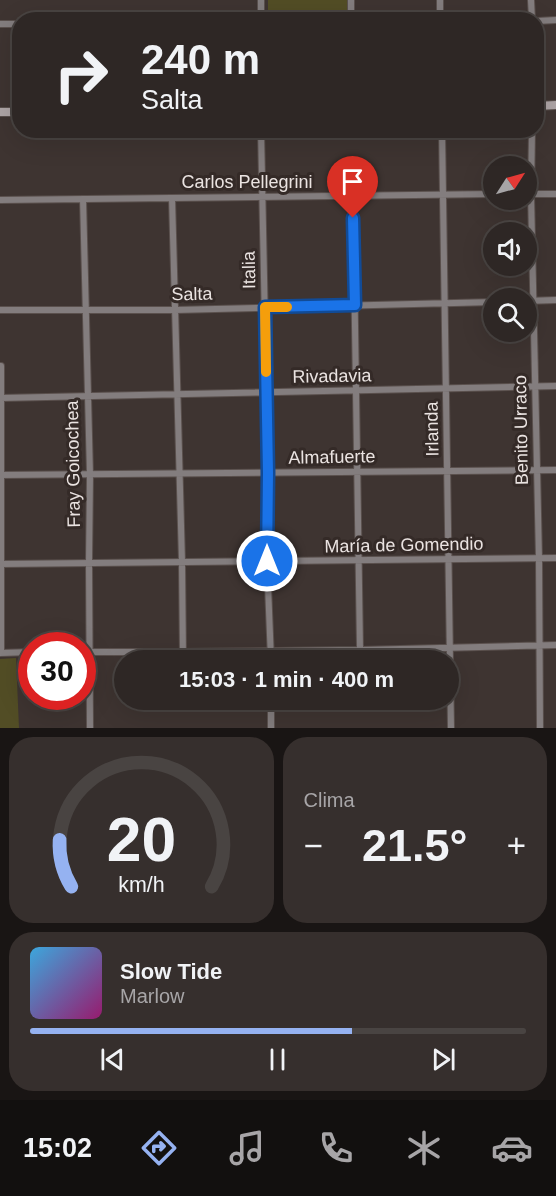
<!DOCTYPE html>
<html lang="es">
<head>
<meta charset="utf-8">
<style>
	:root { --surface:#2e2725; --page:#362f2d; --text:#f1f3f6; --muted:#a7a5a7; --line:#494442; --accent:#95b2f1 }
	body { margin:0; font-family:Arial,sans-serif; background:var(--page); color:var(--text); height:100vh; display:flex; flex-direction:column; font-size:22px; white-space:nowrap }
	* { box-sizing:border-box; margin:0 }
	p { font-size:20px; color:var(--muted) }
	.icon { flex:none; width:33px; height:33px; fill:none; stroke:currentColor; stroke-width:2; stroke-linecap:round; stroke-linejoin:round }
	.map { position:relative; height:728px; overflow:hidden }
	.sheet { display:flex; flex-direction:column; gap:9px; padding:9px; background:#191514; flex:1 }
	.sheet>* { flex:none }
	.top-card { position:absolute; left:12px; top:12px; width:532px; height:126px; border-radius:24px; box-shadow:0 6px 24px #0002,0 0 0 2px var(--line); background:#2e2725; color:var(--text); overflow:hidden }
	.needle { width:39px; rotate:54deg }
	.buttons { position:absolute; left:483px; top:156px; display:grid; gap:12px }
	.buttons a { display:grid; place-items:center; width:54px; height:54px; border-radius:50%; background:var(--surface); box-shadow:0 6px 24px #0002,0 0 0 2px var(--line); font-size:30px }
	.speed { position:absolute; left:18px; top:632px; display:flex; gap:12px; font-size:30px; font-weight:700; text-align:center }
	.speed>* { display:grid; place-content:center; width:78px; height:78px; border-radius:50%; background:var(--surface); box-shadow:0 6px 24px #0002,0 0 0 2px var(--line); line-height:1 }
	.speed .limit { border:9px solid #d22; background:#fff; color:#111 }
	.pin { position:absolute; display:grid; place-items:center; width:51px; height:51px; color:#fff; margin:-62px -26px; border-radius:50% 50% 50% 0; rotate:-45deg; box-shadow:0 0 6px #0007 }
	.pin .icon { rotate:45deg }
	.me { position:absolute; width:66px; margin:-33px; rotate:0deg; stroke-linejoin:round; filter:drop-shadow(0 0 4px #0008) }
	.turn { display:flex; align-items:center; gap:21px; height:126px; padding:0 30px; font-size:27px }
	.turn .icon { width:78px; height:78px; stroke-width:2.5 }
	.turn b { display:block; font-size:42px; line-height:51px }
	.big { font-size:45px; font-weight:700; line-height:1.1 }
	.sheet .widget { flex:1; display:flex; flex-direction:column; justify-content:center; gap:9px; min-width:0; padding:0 21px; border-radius:24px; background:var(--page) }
	.sheet .dial { align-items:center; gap:0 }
	.dial svg { height:156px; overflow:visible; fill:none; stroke:var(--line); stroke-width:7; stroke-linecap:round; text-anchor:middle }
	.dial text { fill:var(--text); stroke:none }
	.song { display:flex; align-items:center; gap:18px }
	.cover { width:72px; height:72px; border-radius:9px; background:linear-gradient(135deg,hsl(200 70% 55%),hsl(320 70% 35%)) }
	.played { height:6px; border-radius:3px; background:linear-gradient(90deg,var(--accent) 65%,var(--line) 65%) }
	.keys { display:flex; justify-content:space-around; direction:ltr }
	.heat { display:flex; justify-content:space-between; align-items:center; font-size:33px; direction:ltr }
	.sheet .tiles { flex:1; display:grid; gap:9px; grid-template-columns:1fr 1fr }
	.widget:last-child { grid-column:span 2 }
	.trip { position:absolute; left:114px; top:650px; width:345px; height:60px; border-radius:30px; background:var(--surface); box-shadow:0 6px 24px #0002,0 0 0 2px var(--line); font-weight:700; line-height:60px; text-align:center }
	.dock { display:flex; height:96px; justify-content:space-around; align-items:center; background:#12100f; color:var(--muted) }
	.dock .icon { width:42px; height:42px }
	.dock .on { color:var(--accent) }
	.dock b { font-size:27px; color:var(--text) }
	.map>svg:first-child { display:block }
	.green { fill:#524d25 }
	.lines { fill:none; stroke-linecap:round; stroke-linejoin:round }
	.minor-casing { stroke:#5a504d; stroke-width:8 }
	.secondary-casing { stroke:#5a504d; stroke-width:10 }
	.minor { stroke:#837d7e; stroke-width:6 }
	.secondary { stroke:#aea5a6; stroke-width:8 }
	.route-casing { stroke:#114b97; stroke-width:15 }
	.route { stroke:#1a73e8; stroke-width:10 }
	.slow { stroke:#f59e0b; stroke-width:10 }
	.labels { text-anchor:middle; stroke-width:6; stroke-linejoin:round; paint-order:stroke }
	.street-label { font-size:18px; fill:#eae3e1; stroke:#342a27 }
</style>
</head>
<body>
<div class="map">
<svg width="556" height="728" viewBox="0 0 556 728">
	<rect width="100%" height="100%" fill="#3e3431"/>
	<path class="green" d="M268,0H347V16L268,17Z
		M16,658L19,728H0V659Z"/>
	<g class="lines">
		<g class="minor-casing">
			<path id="minor" d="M261,0V20
				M351,0V20
				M531,0L532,20
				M440,20V0
				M537,21L556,20
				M0,24H20
				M261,130L268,473L267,561L271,660
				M442,130L451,728
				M532,130L531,194L539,559L540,728
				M526,194H556
				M353,196L360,650
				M172,198L182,562L183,660
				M83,199L90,475L89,563L90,728
				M0,200L494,194
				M526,301L556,300
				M0,310H175L494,302
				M0,398L556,386
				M0,475L556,470
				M0,564L556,558
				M82,652H183L360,650L556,645
				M0,653L32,652
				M1,653V366
				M271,699V728"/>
		</g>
		<g class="secondary-casing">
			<path id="secondary" d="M537,106L556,105
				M0,112H20"/>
		</g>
		<use href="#minor" class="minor"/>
		<use href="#secondary" class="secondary"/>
	</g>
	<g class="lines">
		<g class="route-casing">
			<path id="route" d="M267,561L268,473L265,307L355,305L353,218"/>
		</g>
		<use href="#route" class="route"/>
		<path class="slow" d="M266,372L265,307H287"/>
	</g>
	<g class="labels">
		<g class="street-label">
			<text x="247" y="188">Carlos Pellegrini</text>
			<text transform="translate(249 270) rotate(-91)" y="6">Italia</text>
			<text transform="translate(192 294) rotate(-1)" y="6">Salta</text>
			<text transform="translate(332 376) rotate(-1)" y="6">Rivadavia</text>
			<text transform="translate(432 429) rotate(-91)" y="6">Irlanda</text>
			<text transform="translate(521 430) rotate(-91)" y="6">Benito Urraco</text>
			<text transform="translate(332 457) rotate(-1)" y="6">Almafuerte</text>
			<text transform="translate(73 464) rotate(-91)" y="6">Fray Goicochea</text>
			<text transform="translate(404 545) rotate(-1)" y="6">María de Gomendio</text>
		</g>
	</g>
</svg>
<div class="buttons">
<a><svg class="needle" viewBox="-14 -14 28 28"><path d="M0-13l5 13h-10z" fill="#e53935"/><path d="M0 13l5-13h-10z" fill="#a7a5a7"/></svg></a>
<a><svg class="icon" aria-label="sound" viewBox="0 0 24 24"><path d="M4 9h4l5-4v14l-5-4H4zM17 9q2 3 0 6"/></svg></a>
<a><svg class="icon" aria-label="search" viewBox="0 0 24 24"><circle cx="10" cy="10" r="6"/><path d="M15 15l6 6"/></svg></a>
</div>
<div class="speed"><div class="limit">30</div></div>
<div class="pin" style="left:353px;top:218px;background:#d93025"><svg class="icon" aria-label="arrive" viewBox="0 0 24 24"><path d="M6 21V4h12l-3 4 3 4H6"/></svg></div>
<svg class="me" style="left:267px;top:561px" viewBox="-20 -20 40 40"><circle r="17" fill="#1a73e8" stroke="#fff" stroke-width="3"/><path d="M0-11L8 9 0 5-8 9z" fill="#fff"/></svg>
<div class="trip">15:03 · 1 min · 400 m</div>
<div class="top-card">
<div class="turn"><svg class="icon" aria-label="right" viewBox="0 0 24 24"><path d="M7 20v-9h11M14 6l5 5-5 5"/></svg><div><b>240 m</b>Salta</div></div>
</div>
</div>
<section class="sheet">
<div class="tiles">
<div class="widget dial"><svg viewBox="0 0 100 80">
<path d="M14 69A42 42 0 1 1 86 69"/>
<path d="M14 69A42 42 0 0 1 8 45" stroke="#95b2f1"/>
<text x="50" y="56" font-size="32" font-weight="700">20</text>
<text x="50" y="72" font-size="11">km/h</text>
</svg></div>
<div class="widget"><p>Clima</p>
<div class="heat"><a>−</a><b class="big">21.5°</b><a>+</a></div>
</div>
<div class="widget">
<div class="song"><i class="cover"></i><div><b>Slow Tide</b><p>Marlow</p></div></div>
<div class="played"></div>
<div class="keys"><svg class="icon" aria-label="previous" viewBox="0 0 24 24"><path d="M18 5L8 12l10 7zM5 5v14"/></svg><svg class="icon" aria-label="pause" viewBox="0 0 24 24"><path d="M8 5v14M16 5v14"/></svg><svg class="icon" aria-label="next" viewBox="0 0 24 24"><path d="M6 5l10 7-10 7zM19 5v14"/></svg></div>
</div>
</div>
</section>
<nav class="dock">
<b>15:02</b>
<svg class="icon on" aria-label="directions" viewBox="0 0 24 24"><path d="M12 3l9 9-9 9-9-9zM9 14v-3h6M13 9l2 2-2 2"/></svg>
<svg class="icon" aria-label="music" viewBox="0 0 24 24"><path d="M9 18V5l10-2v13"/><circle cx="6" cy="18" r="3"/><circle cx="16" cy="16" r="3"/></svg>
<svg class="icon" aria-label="phone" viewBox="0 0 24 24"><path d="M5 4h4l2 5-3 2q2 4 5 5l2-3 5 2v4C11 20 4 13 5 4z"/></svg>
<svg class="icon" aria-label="climate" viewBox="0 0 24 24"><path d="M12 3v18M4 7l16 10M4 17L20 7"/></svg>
<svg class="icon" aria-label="car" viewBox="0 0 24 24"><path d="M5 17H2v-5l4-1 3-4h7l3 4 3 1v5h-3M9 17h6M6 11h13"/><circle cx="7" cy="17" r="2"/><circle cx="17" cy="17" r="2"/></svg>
</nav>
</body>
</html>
